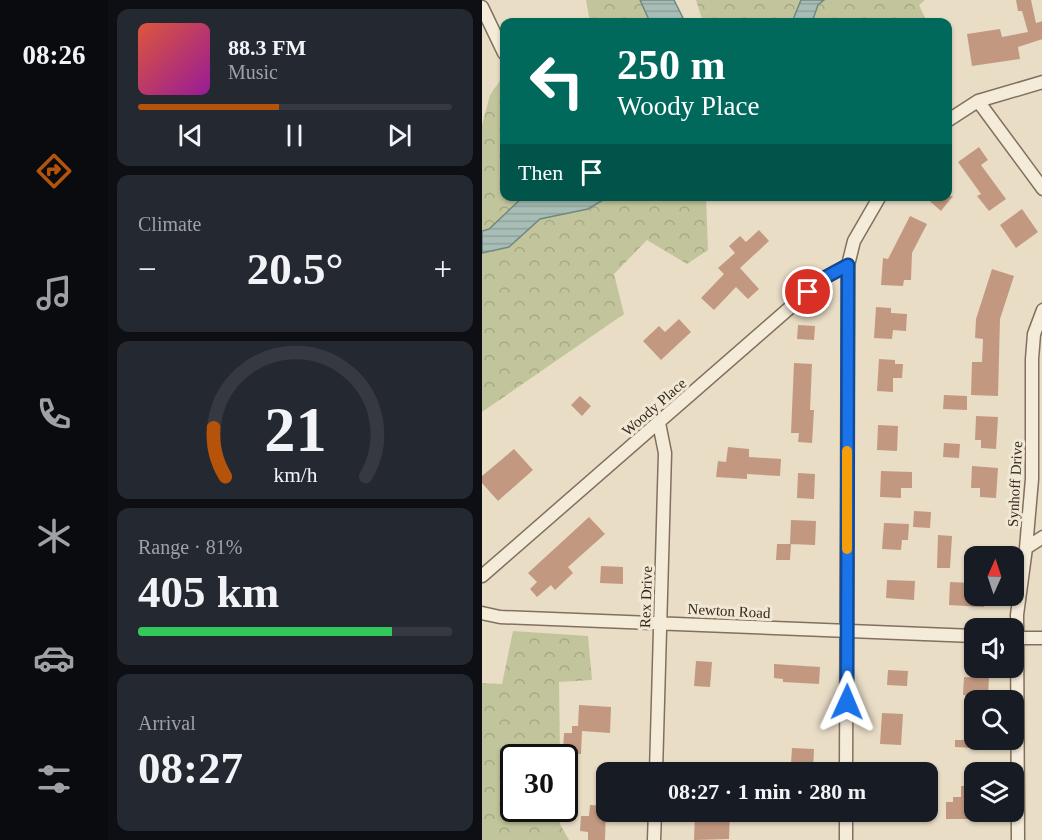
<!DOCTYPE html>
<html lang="en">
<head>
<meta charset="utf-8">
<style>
	:root { --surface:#171b24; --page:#242831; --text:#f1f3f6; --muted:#9ea1a6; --line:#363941; --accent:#b45309 }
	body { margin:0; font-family:"Times New Roman",serif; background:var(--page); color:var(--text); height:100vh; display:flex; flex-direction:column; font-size:22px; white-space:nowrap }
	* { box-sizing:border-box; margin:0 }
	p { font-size:20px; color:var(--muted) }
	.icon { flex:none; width:33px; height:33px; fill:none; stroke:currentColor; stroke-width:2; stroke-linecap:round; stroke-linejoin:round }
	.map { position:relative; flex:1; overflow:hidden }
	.sheet { display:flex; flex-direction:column; gap:9px; padding:9px; background:#0d0f14; width:374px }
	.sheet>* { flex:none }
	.hud { position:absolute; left:18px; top:18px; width:452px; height:183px; border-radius:12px; box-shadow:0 2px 4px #0004; background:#00695c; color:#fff; overflow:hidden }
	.needle { width:39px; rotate:3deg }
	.fabs { position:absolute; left:482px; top:546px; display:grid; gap:12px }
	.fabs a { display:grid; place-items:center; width:60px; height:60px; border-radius:12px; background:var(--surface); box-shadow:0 2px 4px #0004; font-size:30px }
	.speed { position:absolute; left:18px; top:744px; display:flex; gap:12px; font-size:30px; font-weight:700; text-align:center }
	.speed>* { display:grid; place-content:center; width:78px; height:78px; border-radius:50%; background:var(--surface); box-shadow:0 2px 4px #0004; line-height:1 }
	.speed .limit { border:3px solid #111; border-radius:9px; background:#fff; color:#111 }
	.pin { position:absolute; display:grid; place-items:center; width:51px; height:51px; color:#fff; margin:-26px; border:3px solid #fff; border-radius:50%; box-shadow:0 2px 6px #0007 }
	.me { position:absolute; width:66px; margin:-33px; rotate:1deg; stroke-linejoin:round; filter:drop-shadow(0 0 4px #0008) }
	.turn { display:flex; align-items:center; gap:21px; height:126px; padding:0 18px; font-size:27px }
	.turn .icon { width:78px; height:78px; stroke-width:2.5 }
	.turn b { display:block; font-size:42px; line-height:51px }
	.then { display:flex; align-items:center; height:57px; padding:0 18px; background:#0003; gap:12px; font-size:22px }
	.big { font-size:45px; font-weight:800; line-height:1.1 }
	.sheet .widget { flex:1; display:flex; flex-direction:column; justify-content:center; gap:9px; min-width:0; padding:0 21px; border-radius:12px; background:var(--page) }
	.sheet .dial { align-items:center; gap:0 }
	.dial svg { height:156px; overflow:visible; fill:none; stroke:var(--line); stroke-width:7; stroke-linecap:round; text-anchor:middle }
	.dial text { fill:var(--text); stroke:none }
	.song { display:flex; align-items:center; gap:18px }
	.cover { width:72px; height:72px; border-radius:9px; background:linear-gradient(135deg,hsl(10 70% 55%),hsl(300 70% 35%)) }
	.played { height:6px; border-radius:3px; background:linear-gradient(90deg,var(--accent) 45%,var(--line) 45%) }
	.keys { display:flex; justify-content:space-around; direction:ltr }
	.heat { display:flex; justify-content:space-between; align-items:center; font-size:33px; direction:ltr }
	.charge { height:9px; border-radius:4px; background:linear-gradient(90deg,#34c759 81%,var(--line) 0) }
	.trip { position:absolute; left:114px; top:762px; width:342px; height:60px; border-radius:12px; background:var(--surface); box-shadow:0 2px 4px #0004; font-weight:800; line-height:60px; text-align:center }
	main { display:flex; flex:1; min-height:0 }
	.dock { display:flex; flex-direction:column; width:108px; justify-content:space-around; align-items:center; background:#090b0e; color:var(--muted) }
	.dock .icon { width:42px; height:42px }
	.dock .current { color:var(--accent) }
	.dock b { font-size:27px; color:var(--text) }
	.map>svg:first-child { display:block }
	.forest { fill:url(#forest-crowns) }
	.water { fill:url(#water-rules); stroke:#6f8a82; stroke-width:1.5 }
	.building { fill:#c29980 }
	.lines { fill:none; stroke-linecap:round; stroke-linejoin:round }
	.street-casing { stroke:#82705e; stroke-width:15 }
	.street { stroke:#f4ebd8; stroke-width:12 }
	.route-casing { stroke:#114b97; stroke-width:15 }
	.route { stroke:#1a73e8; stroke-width:10 }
	.slow { stroke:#f59e0b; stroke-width:10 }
	.labels { text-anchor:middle; stroke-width:6; stroke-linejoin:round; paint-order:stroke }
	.street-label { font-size:15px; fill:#342920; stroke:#f1e8d4 }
</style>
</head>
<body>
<main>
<nav class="dock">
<b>08:26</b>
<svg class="icon current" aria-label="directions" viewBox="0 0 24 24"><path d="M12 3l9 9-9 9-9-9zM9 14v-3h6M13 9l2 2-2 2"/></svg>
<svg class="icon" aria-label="music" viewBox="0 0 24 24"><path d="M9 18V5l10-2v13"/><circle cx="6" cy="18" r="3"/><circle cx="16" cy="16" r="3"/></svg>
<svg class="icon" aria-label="phone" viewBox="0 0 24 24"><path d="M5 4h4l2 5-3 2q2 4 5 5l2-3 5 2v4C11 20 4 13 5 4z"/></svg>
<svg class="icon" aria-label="climate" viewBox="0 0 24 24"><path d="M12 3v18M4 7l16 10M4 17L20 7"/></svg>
<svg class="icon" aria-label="car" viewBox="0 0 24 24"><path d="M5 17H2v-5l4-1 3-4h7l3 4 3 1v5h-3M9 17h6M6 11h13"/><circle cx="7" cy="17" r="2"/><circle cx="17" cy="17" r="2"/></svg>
<svg class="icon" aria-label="filters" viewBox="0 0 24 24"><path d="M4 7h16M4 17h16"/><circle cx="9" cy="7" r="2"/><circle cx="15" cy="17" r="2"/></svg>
</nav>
<section class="sheet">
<div class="widget">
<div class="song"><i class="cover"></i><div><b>88.3 FM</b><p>Music</p></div></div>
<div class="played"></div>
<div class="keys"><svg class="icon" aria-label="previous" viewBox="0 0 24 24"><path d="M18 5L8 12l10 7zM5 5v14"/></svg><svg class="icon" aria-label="pause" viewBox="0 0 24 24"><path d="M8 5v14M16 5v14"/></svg><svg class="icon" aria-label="next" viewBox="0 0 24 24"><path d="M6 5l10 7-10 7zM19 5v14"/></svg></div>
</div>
<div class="widget"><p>Climate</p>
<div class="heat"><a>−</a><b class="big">20.5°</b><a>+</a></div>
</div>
<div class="widget dial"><svg viewBox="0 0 100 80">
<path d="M14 69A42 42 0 1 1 86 69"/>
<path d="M14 69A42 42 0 0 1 8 44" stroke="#b45309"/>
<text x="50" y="56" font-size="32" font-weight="700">21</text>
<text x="50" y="72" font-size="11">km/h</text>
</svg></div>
<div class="widget"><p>Range · 81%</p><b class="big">405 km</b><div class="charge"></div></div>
<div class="widget"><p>Arrival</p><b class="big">08:27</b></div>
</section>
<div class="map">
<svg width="561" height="840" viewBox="0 0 561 840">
	<defs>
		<pattern id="forest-crowns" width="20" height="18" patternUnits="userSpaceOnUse" patternTransform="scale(1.5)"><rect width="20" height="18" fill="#c2c59b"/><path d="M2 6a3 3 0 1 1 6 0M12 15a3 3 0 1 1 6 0" fill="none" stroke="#a7a985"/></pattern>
		<pattern id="water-rules" width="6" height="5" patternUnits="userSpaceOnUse" patternTransform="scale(1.5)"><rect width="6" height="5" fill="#a7bdb5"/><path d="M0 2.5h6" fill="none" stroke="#90a29b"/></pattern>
	</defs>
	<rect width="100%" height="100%" fill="#e9ddc6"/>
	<path class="forest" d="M104,0H158L168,22H108Z
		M214,0H319L310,22H221Z
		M342,0H443L437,5L445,22H330L336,5Z
		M22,75V196L42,197L7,230L0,231V125L8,95Z
		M126,197H224L226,250L205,264L165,240L132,274L142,314L0,412V253L27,247L58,219L106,209Z
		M31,631L106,636L110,680L77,682L78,757L32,758V808L78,809V824L87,840H0V683L20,684Z"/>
	<path class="water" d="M158,0H192L203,22H168Z
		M319,0H342L336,5L330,22H310Z
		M42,196H126V197L106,209L58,219L27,247L0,253V231L7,229Z"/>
	<path class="building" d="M534,0H549L554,23L561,21V39L536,47L538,59L490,66L485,34L518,29L520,37L546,32L540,11H536Z
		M497,147L506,160L499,165L524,199L507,211L495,196L499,194L476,162Z
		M442,196H471L459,211Z
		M540,209L556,232L534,248L518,225Z
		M428,216L445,224L430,253L429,280H422L421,286L399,285L401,258L406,259Z
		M277,230L287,241L258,268L277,289L266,299L254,287L232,310L219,298L242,274L236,268L253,253L247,246L258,236L264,242Z
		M510,269L532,276L518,319L516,396L489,395L490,362H500L501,339L493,338L494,319Z
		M394,307L409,308V313L425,314L424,331L411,330L410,339L392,338Z
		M197,319L209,332L179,360L161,341L177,326L183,332Z
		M316,325L333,326L332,340L315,339Z
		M397,359L413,360V364H421L420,378H411V392L395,391Z
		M312,363L330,364L328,410H332L330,443L316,442L317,433H309Z
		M462,395L485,396V410L461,409Z
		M98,396L109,406L100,416L89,405Z
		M494,416L516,417L514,449L499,448V440H493Z
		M396,425L416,426L415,451L395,450Z
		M462,443L478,444L477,458L461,457Z
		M246,447L267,449V457L299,459L298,476L265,474V479L234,477L236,461L244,462Z
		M32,449L51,470L16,501L0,483V476Z
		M490,466L516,468L514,498L498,497V488H489Z
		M399,471L430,472V488H419V498L398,497Z
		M316,473L333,474L332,499L315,498Z
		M432,511L449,512L448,528L431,527Z
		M107,517L123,534L86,567L91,573L73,590L69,585L55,597L48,589L55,582L46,573Z
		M309,520L334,521L333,545L308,544Z
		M402,523L427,524L426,540H420L419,550L400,549Z
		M456,535L470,536L468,568H455Z
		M295,544H309L308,560H294Z
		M119,566L141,567V584L118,583Z
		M405,580L433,581L432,600L404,598Z
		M468,582L490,583L492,596H502V607L467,605Z
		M214,661L230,662L228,687L212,686Z
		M292,664L338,667L337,684L301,682V679L292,678Z
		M406,670L426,671L425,686L405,685Z
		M482,677L507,678L506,696L481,695Z
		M97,705L129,707L128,733L100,731L99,754L81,753L82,733H90V726H96Z
		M400,713L421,714L419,745L398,744Z
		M483,723H492V740H507V749L473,747V740H482Z
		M310,748L332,749L331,772H304L305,763H309Z
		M479,786H492V819H464V802H471V797H479Z
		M108,805L124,806L123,840H106V832L98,831L99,816H107Z
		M213,812H248L247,839L212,840Z"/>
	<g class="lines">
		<g class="street-casing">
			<path id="street" d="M0,7L22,53
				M496,101L561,189
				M465,121L496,101L561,82
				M544,548L561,537
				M0,576L342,278L366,265
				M0,613L18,617L492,636
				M531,638H561
				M174,772L183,453L177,423
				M364,772L366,265L372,241L398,196
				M364,812V840
				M172,840L173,812
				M536,840L535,615L544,548L550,479V359L552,334L561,310"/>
		</g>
		<use href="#street" class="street"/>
	</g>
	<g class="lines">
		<g class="route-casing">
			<path id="route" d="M326,292L342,278L366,265L365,702"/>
		</g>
		<use href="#route" class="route"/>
		<path class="slow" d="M365,451V549"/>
	</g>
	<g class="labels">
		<g class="street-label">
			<text transform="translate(172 407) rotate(-41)" y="5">Woody Place</text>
			<text transform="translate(533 484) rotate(-87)" y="5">Synhoff Drive</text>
			<text transform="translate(164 597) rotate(-88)" y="5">Rex Drive</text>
			<text transform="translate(247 611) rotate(3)" y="5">Newton Road</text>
		</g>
	</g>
</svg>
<div class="fabs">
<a><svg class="needle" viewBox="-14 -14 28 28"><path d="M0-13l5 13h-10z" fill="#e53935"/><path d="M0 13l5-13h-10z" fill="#9ea1a6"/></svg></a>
<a><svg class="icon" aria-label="sound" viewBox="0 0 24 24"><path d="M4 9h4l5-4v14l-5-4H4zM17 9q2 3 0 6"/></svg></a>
<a><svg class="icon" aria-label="search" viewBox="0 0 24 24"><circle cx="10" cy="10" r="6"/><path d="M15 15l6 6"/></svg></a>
<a><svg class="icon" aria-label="layers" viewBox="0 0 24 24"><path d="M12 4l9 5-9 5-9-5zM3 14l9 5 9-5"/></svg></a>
</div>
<div class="speed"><div class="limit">30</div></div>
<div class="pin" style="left:326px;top:292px;background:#d93025"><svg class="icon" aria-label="arrive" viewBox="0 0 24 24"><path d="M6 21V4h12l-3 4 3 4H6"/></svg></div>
<svg class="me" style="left:365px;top:702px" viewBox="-20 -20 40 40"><path d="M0-17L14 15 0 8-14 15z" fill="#1a73e8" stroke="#fff" stroke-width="4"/></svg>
<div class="trip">08:27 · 1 min · 280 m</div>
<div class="hud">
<div class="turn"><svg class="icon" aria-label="left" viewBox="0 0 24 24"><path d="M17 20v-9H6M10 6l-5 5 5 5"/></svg><div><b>250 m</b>Woody Place</div></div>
<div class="then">Then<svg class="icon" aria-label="arrive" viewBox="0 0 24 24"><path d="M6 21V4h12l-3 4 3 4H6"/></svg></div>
</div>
</div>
</main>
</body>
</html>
